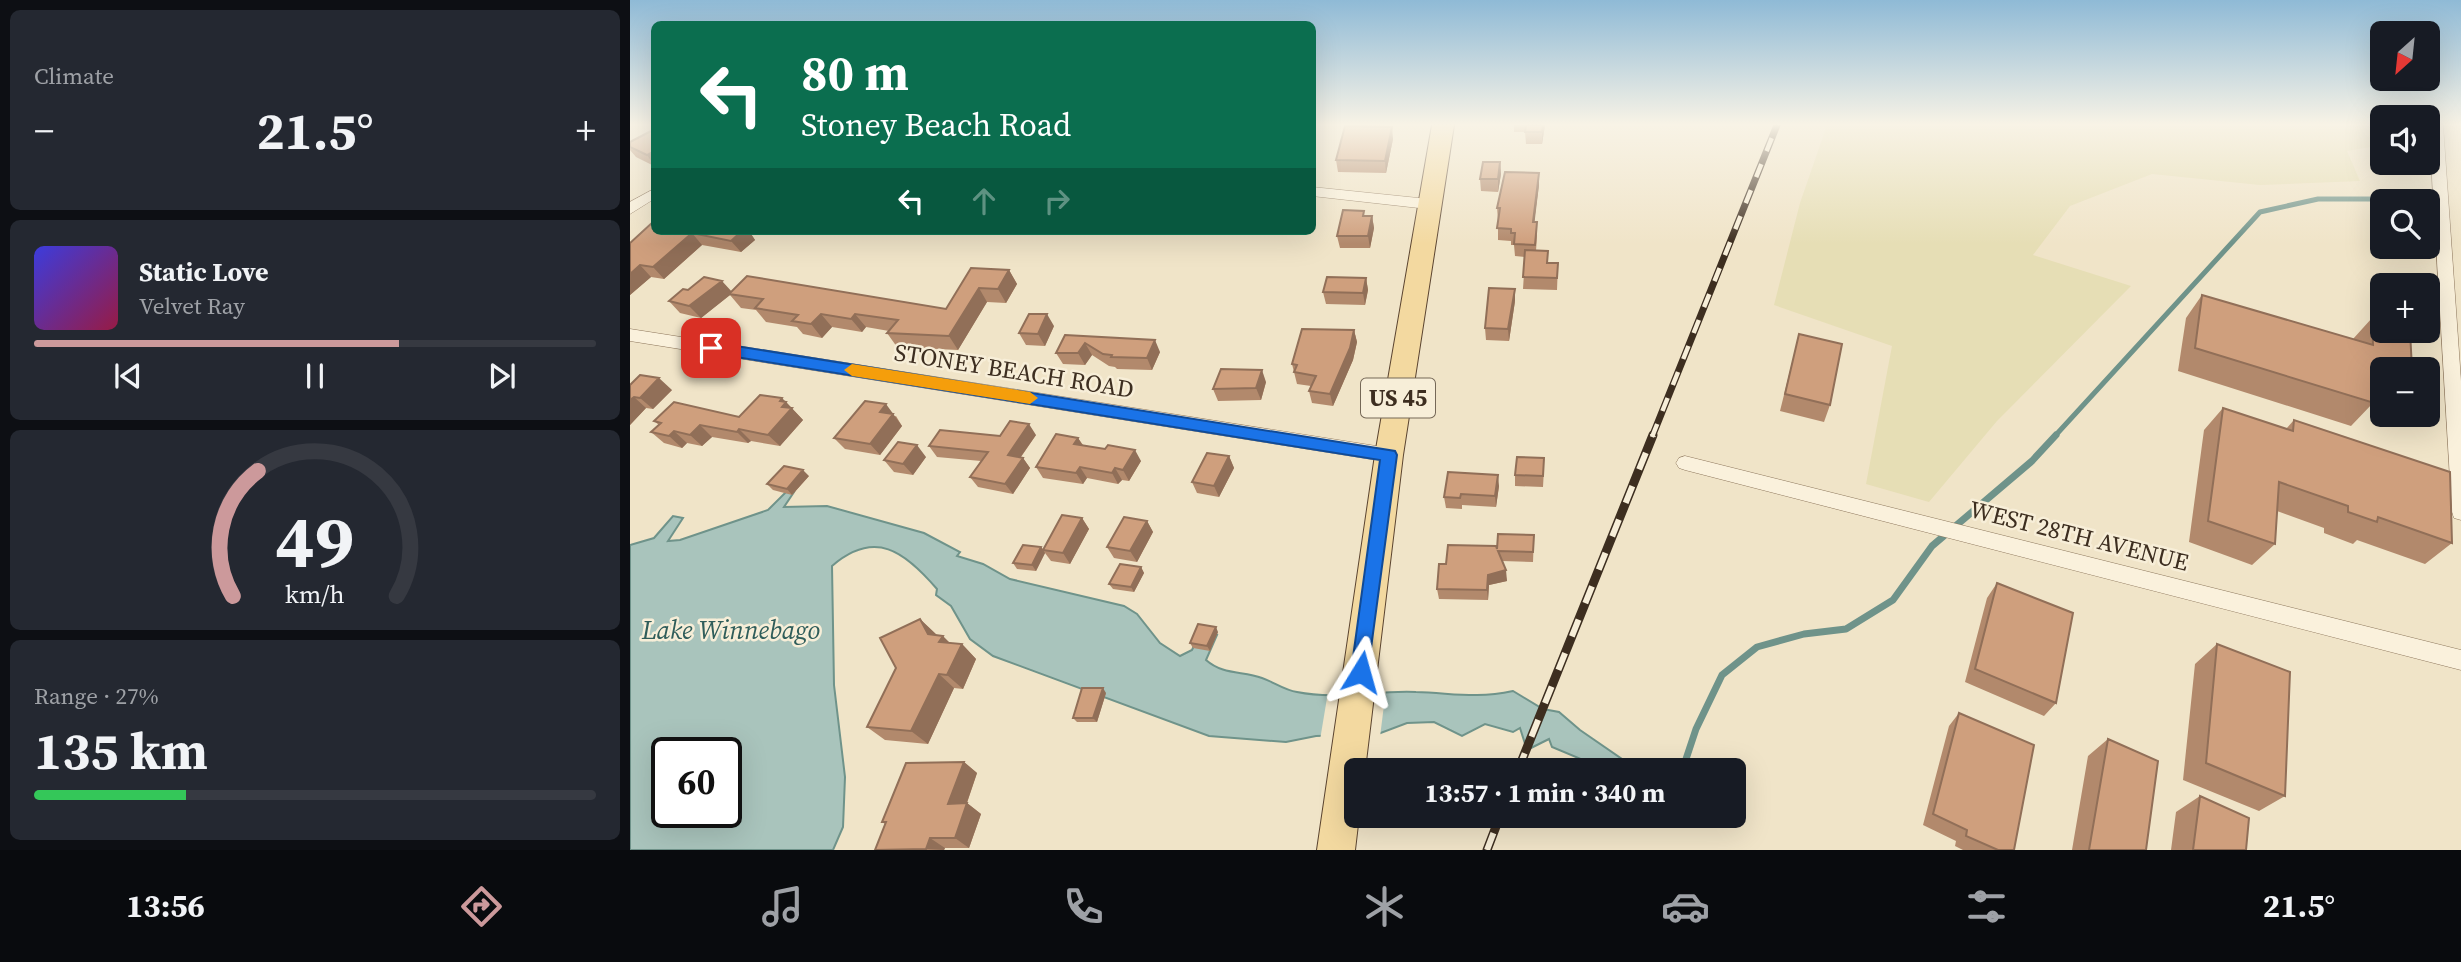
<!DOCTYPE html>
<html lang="en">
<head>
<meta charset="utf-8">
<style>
	:root { --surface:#171b24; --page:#242831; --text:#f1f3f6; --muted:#9ea1a6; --line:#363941; --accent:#cc999b }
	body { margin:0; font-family:"Source Serif 4",serif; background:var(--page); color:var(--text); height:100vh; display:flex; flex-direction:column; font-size:26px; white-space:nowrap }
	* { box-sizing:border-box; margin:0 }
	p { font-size:23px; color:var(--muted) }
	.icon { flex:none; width:38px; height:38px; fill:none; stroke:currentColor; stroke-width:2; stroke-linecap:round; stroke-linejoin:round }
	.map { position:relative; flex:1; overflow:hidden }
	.drawer { display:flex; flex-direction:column; gap:10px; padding:10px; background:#0d0f14; width:630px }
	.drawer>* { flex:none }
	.guide { position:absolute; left:21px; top:21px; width:665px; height:214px; border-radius:10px; box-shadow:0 7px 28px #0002; background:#0b6e4f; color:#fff; overflow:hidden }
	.needle { width:46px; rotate:207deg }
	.fabs { position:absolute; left:1740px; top:21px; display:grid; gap:14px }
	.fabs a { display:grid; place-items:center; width:70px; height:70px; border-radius:10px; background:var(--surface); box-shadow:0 7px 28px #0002; font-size:35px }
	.speed { position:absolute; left:21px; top:737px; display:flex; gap:14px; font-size:35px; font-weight:700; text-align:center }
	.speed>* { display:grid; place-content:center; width:91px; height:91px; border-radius:50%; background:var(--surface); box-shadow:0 7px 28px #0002; line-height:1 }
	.speed .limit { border:4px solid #111; border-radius:10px; background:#fff; color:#111 }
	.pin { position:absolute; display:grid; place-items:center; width:60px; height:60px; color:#fff; margin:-30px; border-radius:14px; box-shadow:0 4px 10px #0006 }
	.me { position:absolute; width:77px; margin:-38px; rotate:8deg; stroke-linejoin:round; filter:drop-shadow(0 0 5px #0008) }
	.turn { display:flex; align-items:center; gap:24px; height:147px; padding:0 35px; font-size:32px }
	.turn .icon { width:91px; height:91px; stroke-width:2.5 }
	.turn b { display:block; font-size:49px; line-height:60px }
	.lanes { display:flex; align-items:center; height:66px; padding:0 35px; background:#0003; justify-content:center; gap:35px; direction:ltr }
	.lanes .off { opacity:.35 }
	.big { font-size:52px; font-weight:700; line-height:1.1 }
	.drawer .widget { flex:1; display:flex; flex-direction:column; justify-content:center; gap:10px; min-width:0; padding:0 24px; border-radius:10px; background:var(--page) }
	.drawer .dial { align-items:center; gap:0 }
	.dial svg { height:182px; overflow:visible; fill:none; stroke:var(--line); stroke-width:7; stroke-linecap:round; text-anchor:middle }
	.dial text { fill:var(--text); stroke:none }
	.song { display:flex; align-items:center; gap:21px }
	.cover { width:84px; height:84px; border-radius:10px; background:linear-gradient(135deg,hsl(240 70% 55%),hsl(340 70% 35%)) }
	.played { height:7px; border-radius:4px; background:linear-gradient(90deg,var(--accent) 65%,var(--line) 65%) }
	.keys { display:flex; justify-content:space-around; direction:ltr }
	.heat { display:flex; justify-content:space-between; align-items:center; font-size:38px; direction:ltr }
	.charge { height:10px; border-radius:5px; background:linear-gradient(90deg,#34c759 27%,var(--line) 0) }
	.trip { position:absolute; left:714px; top:758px; width:402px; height:70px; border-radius:10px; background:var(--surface); box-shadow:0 7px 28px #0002; font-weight:700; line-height:70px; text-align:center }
	.tab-bar { display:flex; height:112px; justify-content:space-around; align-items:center; background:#090b0e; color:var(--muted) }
	.tab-bar .icon { width:49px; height:49px }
	.tab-bar .current { color:var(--accent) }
	.tab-bar b { font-size:32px; color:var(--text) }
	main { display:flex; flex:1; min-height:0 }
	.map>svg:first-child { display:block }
	.farmland { fill:#e6deb5 }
	.water { fill:#a9c4bc; stroke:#6f938a; stroke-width:2; fill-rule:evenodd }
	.pier { fill:#f0e4c8 }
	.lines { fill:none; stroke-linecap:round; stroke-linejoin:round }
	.stream-far1 { stroke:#6f938a; stroke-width:5 }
	.stream { stroke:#6f938a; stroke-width:7 }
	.minor-casing { stroke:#8d765c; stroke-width:1 }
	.primary-casing { stroke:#5b4430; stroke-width:2 }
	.minor { fill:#faf1dc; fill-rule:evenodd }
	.primary { fill:#f3d9a0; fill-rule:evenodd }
	.rail-far1-casing { stroke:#3d2e20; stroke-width:7 }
	.rail-casing { stroke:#3d2e20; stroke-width:9 }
	.rail-far1 { stroke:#f7eed8; stroke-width:4.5; stroke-dasharray:14; stroke-linecap:butt }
	.rail { stroke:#f7eed8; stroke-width:6; stroke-dasharray:18; stroke-linecap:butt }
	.wall { fill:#b2896c }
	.shaded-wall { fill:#916f58 }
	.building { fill:#cf9f7d; stroke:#916f58; stroke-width:2 }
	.route { fill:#1a73e8; stroke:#114b97; stroke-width:2 }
	.slow { fill:#f59e0b }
	.labels { text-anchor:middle; stroke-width:5; stroke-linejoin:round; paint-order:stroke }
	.shield { fill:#f7eed8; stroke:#756857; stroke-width:2 }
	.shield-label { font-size:23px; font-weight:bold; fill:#3d2e20 }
	.street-label { font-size:24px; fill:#3d2e20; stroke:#f7eed8 }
	.water-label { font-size:26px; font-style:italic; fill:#2f5d5a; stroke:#f7eed8 }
</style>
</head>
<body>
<main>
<section class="drawer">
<div class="widget"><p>Climate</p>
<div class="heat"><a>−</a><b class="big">21.5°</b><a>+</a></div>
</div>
<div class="widget">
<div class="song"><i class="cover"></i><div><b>Static Love</b><p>Velvet Ray</p></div></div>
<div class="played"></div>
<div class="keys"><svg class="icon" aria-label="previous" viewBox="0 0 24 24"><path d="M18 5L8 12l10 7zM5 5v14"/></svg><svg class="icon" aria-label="pause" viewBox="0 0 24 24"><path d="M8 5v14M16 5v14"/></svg><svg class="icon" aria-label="next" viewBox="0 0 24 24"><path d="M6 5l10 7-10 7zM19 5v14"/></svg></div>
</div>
<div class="widget dial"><svg viewBox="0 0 100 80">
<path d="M14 69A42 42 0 1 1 86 69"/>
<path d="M14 69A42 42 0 0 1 25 14" stroke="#cc999b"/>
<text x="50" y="56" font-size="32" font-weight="700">49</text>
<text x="50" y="72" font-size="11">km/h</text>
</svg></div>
<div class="widget"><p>Range · 27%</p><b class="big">135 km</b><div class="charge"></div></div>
</section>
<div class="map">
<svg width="1831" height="850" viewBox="0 0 1831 850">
	<rect width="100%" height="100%" fill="#f0e4c8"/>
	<path class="farmland" d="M1197,125H1752V145L1717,151L1730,181L1630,185L1522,174L1440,206L1403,255L1501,286L1367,421L1299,502L1236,484L1262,346L1144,305L1170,203Z"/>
	<path class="water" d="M157,491L164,492L154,507L197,506L294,533L330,552L327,556L353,564L380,579L494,606L507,614L530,643L550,656L562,650L571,631L587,635L576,660C593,675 612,671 632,678C644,682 654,690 667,692C706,700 747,690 786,692C823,693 845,699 883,691L913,709L929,712L950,730L1008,770H977L922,747L919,739L897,750L890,728L883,732L855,724L832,736L804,722L777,723L748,734L686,736L656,742L579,736L363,656L340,639L321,606L306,595L307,589C274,551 245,529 202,566L204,685L215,777L213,827L203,850H0V545L24,538L43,516L53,518L38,541L50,540L138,510ZM37,752H96V812H37Z"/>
	<path class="pier" d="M756,689L750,737L690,740L698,692Z"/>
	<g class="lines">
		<path class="stream-far1" d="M1424,437L1630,212L1688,199H1788"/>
		<path class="stream" d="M1048,770L1054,765L1066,729L1092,675L1127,647L1174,634L1216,629L1263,600L1302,546L1402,461L1426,435"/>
		<g class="minor-casing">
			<path id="minor" d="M1799,125H1813L1831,381V520L1824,518L1822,512Z
				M682,187L798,199L805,204L798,209L682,196Z
				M24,189V199L0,214V202Z
				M0,329L759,448L765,450L768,455L765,460L759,462L0,341Z
				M1055,456L1831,650V670L1055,470L1049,468L1046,463L1049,458Z"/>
		</g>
		<g class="primary-casing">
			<path id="primary" d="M802,125H824L773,455L735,770H726V816H729L725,850H687L745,455Z"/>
		</g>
		<use href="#minor" class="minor"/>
		<use href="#primary" class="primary"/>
		<g class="rail-far1-casing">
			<path id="rail-far1" d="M1022,437L1147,125"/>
		</g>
		<g class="rail-casing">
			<path id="rail" d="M888,770L1023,435
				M857,850L870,816"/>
		</g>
		<use href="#rail-far1" class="rail-far1"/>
		<use href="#rail" class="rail"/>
	</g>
	<path class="wall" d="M884,125H915L912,144H896L895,132H884Z
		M24,133V166L6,157L0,150V142Z
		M763,139L756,173L708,172L706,160Z
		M870,162L871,174L868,192L851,191L850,179Z
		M909,173V185L904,222L907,235L906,251L918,263H928L927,290L893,289L895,257L885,256L884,245H881V241L868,240V221L867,208Z
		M735,216H742L744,228L740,248H710L707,236Z
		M24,231H119L125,240L111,252L72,245L34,279L21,277L0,295V243Z
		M379,270L387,284L376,303L357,302L328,350L267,347L257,333L259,331L236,327L232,332L202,327L192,338L173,334L167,327L136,322L126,310L111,308L100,295L71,318L50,313L39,301L58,290L101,291L316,309Z
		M736,278L738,290L735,305L696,304L693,292Z
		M1572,295L1723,339L1742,318L1752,369V406L1743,403L1721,426L1548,371L1556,318Z
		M885,301L879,341L856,340L855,328Z
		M424,326L415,346L396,345L389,333Z
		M724,330L727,342L723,360L703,406L682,403L679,391L681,386L667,384L662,364Z
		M1169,334L1200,405L1194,422L1150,411Z
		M435,335L530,352L522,370L487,369L485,367L479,366L462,355L455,365L433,364L426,353Z
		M636,382L631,400L588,401L583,389Z
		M0,385L42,390L23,409L16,408L0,425Z
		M155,401L156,402L173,420L150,446L121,441L118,443L82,437L72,446L57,443L52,448L34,443L21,432L29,425L24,421L109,417Z
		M1593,408L1656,429L1664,420L1822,543L1795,564L1727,540L1723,544L1694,533V528L1647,511L1645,544L1622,565L1559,542L1574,430Z
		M266,416L272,426L250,455L215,449L204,438Z
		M406,435L391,457L393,458L400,468L383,494L348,487L340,477L351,461L307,457L299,446L370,436Z
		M448,438L453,445L511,461L499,481L492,480L488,484L457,478L453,484L413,478L406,467Z
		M599,456L604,468L589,497L567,493L562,482Z
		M296,457L283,475L264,472L254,460Z
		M914,469L913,487L885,486V475Z
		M179,476L162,495L143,490L137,484Z
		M869,486L866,507L832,505V509L816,508L814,497Z
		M452,518L459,529L440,564L421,561L415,553L406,571L387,569L383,563L411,547L413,549Z
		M517,521L523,532L507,562L484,558L477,547Z
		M904,535L903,562L872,561L877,581L859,585L858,600L809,599L807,589L816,564L867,549Z
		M511,567L514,573L504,592L483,589L479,584Z
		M1367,583L1426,703L1414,716L1335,682L1357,598Z
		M290,619L306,635L320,643L332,644L346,659L333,689L324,688L298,744L255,740L237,727Z
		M588,632L580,651L563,648L560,643Z
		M1587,644L1655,796L1629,811L1553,780L1565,664Z
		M476,693L467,722H447L443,718Z
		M1329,713L1384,850H1333L1325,846L1326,841L1293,825L1319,726Z
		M1478,739L1516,850H1442L1458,756Z
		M334,762L347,773L337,803L351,814L339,848H315L314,850H246L255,824L252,822Z
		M1570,796L1616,850H1541L1546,812Z"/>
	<path class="shaded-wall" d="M913,125H915L912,144V132Z
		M762,127L763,139L756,173L755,161Z
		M24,151V165L17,155Z
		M870,162L871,174L868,192V179Z
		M909,173V185L903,235V222Z
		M742,216L744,228L740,248L738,236Z
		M112,231H119L125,240L111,252L101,241Z
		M62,233L72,245L34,279L23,267Z
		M10,265L21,277L0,295V274Z
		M379,270L387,284L376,303L368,289Z
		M736,278L738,290L735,305L733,293Z
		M92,281L103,293L99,294L100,295L71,318L59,306Z
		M349,288L357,302L328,350L319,336Z
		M885,289V301L879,341L878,329Z
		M191,314L202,327L192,338L181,324Z
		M225,314L236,327L232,332L221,319Z
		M417,314L424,326L415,346L408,334Z
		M724,330L727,342L723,360L703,406L700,394Z
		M525,340L530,352L522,370L517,358Z
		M455,343L462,355L455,365L448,353Z
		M632,370L636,382L631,400L626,388Z
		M29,378L42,390L23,409L10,398Z
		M4,397L16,408L0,425V400Z
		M152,398L156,402L173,420L150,446L138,435L152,407L150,401Z
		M256,404L272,426L250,455L240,444L250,412Z
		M399,424L406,435L385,465L378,455Z
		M70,425L82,437L72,446L60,435Z
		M109,429L121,441L118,443L107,432Z
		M44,431L57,443L52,448L39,436Z
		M448,438L455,449L444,444Z
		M287,445L296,457L283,475L273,464Z
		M505,450L511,461L499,481L493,470Z
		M599,456L604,468L589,497L584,486Z
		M393,458L400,468L383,494L375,484Z
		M450,467L457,478L453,484L446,473Z
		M485,468L492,480L488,484L482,473Z
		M173,470L179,476L162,495L157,489Z
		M868,475L869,486L866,507L865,496Z
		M452,518L459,529L440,564L433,553Z
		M517,521L523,532L507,562L500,551Z
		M411,547L415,553L406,571L402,565Z
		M511,567L514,573L504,592L501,587Z
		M876,570L877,581L859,585L858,600L857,590L858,575Z
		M290,619L306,634L310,642L313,636L328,651L325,657L298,634Z
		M586,627L588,632L580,651L577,646Z
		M332,644L346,659L333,689L317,675Z
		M309,674L324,688L298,744L281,731Z
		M473,688L476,693L467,722L463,718Z
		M334,762L347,773L333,814L318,804Z
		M337,803L351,814L339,848L325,838Z
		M300,838L315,848L314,850L296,849Z"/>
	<path class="building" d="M896,125H913L912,132H895Z
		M715,126L762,127L755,161L706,160Z
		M21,131L24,133V151L17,155L0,147V142Z
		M853,162H870L868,179H850Z
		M875,172L909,173L903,222H907L905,245L884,244L885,233H881V229L867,228L870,208H867Z
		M713,210L734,211L733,216H742L738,236H707Z
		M24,221V231H112L101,241L62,233L23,267L10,265L0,274V243Z
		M895,250L918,251L917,263H928L927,278L893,277Z
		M341,268L379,270L368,289L349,288L319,336L257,333L268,320L225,314L221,319L191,314L181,324L162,321L168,315L125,308L133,299L99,294L117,276L316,309Z
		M74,277L92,281L59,306L39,301L53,289L58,290Z
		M697,277L736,278L733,293L693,292Z
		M859,288L885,289L878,329L855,328Z
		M1572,295L1743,345L1742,318L1752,321V331H1780L1782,369H1752V376L1743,373L1744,403L1565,348Z
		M399,314H417L408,334L389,333Z
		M672,329L724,330L720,348L700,394L679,391L686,376L664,372L667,365L662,364Z
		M1169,334L1212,344L1200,405L1155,394Z
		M435,335L525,340L517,358L481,357L482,355L473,354L455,343L448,353H426Z
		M591,369L632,370L626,388L583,389Z
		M10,375L29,378L10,398L4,397L0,400V385Z
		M130,395L152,398L150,401L156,402L152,407L162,408L138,435L109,429L107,432L70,425L60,435L44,431L39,436L21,432L31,423L24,421L44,402L109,417Z
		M235,401L256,404L250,412L263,414L240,444L204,438Z
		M1593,408L1663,431L1664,420L1820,472L1822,543L1748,517L1747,522L1718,512V506L1649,482L1645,544L1578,521Z
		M380,421L399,424L378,455L393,458L375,484L340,477L358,452L299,446L310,430L370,436Z
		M426,434L448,438L444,444L475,449L478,445L505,450L493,470L485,468L482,473L450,467L446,473L406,467Z
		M268,442L287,445L273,464L254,460Z
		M577,453L599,456L584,486L562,482Z
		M887,457L914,458L913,476L885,475Z
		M154,466L173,470L157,489L137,484Z
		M818,472L868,475L865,496L831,494L830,498L814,497Z
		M432,515L452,518L433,553L413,550Z
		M494,517L517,521L500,551L477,547Z
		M868,534L904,535L903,552L868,551L876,570L858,575L857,590L807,589L809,564H816L818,545L866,546L867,549Z
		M393,545L411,547L402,565L383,563Z
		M490,564L511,567L501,587L479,584Z
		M1367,583L1443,613L1426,703L1345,669Z
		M290,619L298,634L313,636L309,642L332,644L317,675L309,674L281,731L237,727L266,668L250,638Z
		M568,624L586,627L577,646L560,643Z
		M1587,644L1660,672L1655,796L1576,763Z
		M452,688H473L463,718H443Z
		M1329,713L1404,745L1384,850H1368L1336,836L1337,830L1303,814Z
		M1478,739L1528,761L1516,850H1459Z
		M334,762L318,804L337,803L325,838H300L296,849L245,850L256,822H252L276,763Z
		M1072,766L1088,770H1072Z
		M1570,796L1619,818L1616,850H1563Z"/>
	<linearGradient id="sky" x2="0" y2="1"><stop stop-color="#8fbad6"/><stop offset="0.51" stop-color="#f8f3e6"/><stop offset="1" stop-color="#f8f3e6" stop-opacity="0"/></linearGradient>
	<rect width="1831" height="244" fill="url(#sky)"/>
	<path class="route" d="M81,342L765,451L767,455L737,678L731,681L724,678L721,672L750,460L81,353L74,348Z"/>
	<path class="slow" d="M222,364L400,392L408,398L400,404L222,376L214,370Z"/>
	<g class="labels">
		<rect class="shield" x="731" y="378.5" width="74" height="39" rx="5"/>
		<g class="shield-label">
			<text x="768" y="406">US 45</text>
		</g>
		<g class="street-label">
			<text transform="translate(384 371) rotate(9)" y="8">STONEY BEACH ROAD</text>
			<text transform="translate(1449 536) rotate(14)" y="8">WEST 28TH AVENUE</text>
		</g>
		<g class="water-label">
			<text x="101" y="639">Lake Winnebago</text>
		</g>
	</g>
</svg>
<div class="fabs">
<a><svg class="needle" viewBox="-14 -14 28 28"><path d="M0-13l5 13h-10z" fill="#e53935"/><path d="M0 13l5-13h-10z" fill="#9ea1a6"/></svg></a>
<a><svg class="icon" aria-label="sound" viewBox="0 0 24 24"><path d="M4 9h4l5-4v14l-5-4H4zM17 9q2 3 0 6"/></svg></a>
<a><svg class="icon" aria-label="search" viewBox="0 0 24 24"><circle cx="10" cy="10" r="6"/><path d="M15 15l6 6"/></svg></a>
<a>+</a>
<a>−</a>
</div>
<div class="speed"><div class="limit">60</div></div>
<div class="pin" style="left:81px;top:348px;background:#d93025"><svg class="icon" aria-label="arrive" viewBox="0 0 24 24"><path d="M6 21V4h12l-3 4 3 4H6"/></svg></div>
<svg class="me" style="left:731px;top:672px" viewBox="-20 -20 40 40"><path d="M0-17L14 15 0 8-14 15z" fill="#1a73e8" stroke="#fff" stroke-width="4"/></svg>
<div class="trip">13:57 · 1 min · 340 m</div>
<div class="guide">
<div class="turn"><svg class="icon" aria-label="left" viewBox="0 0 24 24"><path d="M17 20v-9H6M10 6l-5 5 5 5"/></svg><div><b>80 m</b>Stoney Beach Road</div></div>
<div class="lanes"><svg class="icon" aria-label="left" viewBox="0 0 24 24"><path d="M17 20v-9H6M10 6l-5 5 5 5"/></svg><svg class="icon off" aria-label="ahead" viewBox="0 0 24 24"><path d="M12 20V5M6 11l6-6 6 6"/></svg><svg class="icon off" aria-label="right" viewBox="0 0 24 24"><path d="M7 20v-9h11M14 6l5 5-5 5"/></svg></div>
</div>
</div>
</main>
<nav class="tab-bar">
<b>13:56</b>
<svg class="icon current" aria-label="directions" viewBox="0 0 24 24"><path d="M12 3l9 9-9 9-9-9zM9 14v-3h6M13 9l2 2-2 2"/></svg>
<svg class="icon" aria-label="music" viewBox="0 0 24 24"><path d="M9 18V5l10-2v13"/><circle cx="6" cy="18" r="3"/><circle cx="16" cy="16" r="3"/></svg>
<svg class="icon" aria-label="phone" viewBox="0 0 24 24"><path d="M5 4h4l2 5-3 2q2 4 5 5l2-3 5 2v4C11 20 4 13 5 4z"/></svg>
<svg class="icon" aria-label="climate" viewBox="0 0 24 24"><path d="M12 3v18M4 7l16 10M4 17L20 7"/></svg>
<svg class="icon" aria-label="car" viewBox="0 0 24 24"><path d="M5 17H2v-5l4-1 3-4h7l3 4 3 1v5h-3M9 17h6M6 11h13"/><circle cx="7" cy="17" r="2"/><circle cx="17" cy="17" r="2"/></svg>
<svg class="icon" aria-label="filters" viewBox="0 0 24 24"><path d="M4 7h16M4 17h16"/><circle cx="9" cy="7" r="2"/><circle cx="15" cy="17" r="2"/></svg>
<b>21.5°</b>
</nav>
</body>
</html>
